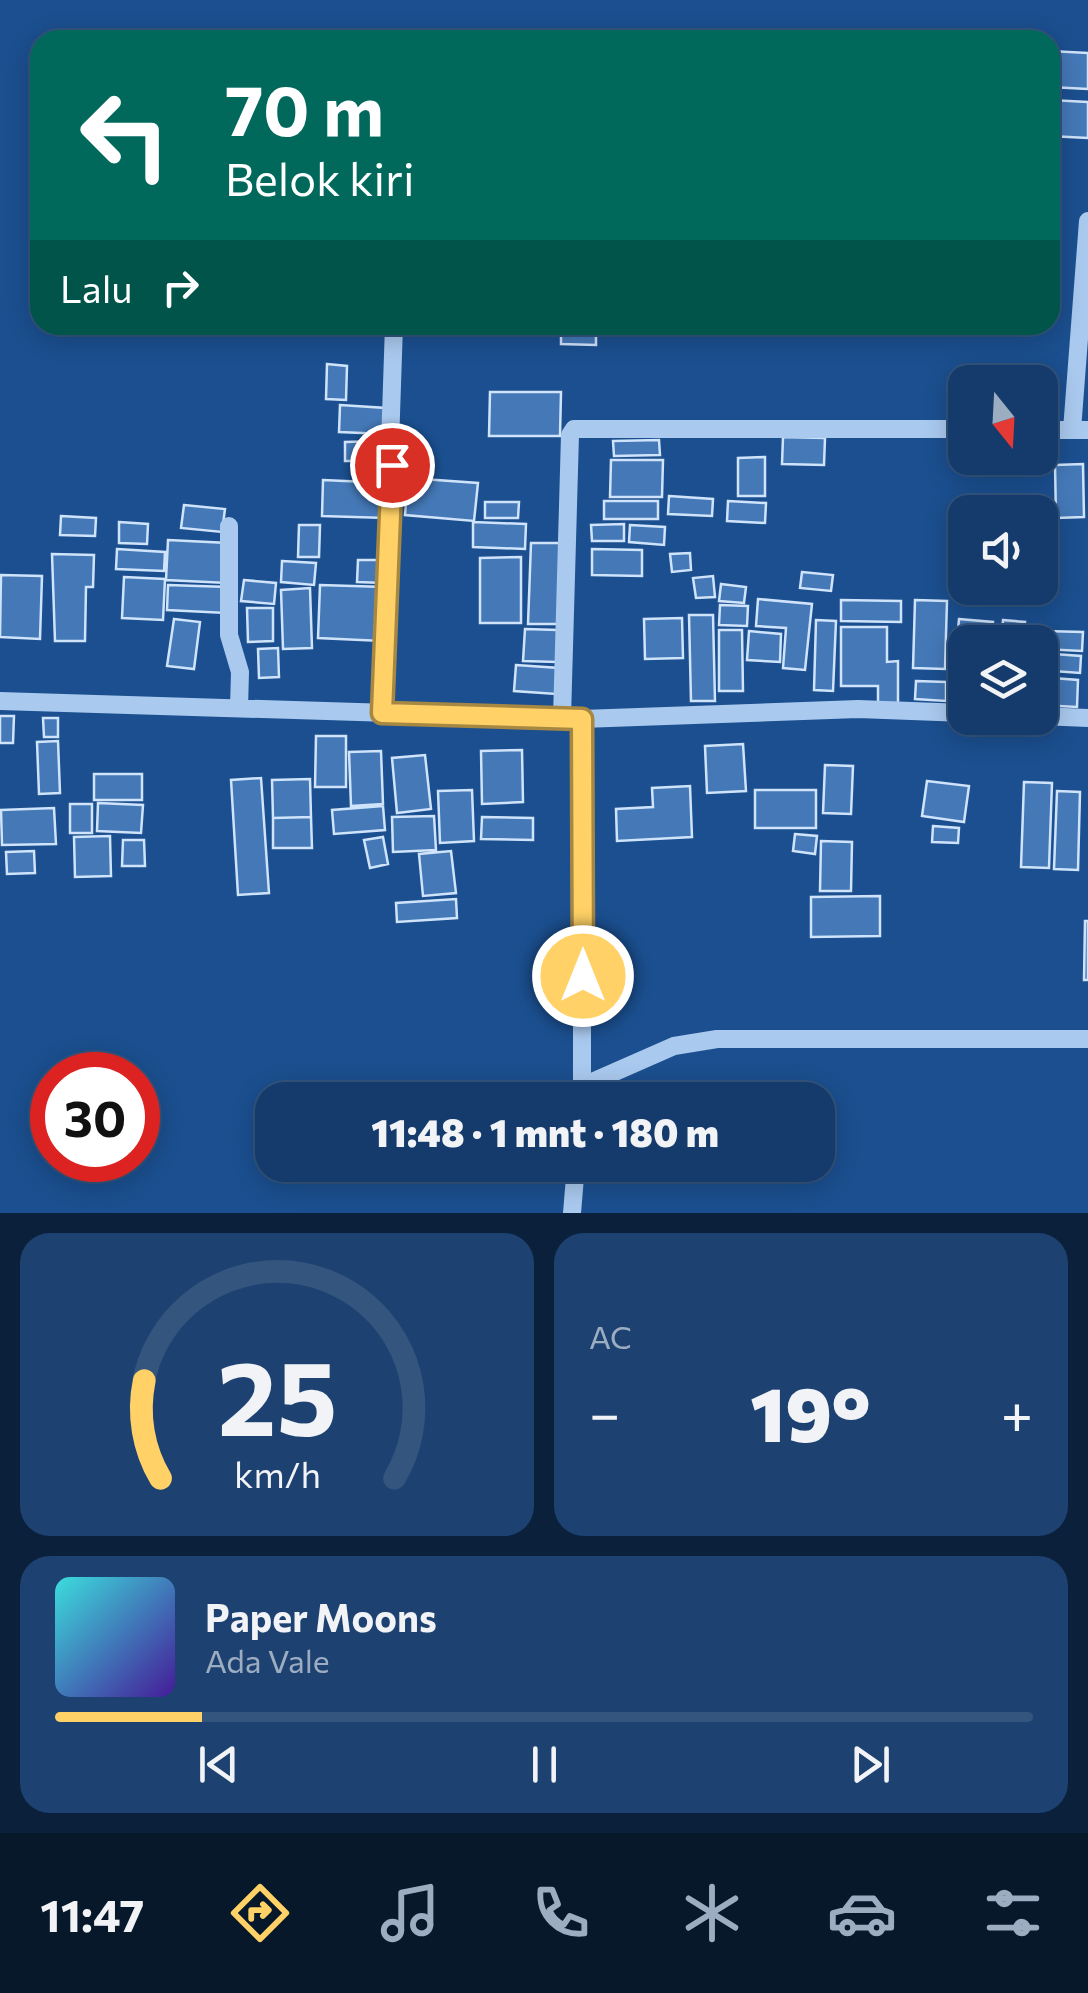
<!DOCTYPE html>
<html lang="id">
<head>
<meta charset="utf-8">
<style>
	:root { --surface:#143b6b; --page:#1d4271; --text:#f1f3f6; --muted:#9dadc1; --line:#33557e; --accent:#ffd166 }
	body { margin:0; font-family:Commissioner,sans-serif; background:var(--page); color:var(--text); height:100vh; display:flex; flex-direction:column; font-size:38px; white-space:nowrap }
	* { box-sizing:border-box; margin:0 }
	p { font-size:32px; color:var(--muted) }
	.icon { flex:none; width:55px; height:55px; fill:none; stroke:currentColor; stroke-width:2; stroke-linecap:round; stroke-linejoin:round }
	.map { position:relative; height:1213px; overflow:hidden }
	.panel { display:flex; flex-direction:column; gap:20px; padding:20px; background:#0b203b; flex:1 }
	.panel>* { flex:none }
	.top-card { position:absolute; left:30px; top:30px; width:1030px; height:305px; border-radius:30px; box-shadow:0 5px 25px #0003,0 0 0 2px var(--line); background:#00695c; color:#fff; overflow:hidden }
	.needle { width:65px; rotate:162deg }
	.buttons { position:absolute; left:948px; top:365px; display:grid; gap:20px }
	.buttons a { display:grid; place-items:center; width:110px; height:110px; border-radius:20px; background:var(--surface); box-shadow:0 5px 25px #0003,0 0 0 2px var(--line); font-size:50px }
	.speed { position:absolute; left:30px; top:1052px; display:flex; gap:20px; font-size:50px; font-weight:700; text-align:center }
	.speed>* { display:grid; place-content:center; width:130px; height:130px; border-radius:50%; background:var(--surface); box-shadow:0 5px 25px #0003,0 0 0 2px var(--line); line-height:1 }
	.speed .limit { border:15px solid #d22; background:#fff; color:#111 }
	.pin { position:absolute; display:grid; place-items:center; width:85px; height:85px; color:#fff; margin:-42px; border:5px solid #fff; border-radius:50%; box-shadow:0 2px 10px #0007 }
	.me { position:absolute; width:110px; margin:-55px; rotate:0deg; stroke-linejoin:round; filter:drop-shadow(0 0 8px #0008) }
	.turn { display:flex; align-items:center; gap:35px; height:210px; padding:0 30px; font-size:45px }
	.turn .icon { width:130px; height:130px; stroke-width:2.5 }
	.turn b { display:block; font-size:70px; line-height:85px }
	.then { display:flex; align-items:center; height:95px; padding:0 30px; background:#0003; gap:20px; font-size:38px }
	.big { font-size:75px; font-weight:800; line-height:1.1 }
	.panel .tile { flex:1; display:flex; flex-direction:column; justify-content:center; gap:15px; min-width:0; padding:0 35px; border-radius:30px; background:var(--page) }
	.panel .dial { align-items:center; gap:0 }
	.dial svg { height:260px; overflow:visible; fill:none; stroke:var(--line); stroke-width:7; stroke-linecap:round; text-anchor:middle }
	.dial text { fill:var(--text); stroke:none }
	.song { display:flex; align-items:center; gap:30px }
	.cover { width:120px; height:120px; border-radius:15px; background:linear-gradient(135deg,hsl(180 70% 55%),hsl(260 70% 35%)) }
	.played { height:10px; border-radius:5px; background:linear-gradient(90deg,var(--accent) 15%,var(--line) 15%) }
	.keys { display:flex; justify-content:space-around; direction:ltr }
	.heat { display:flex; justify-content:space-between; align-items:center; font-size:55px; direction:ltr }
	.panel .tiles { flex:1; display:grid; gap:20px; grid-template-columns:1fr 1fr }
	.tile:last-child { grid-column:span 2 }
	.trip { position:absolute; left:255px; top:1082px; width:580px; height:100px; border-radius:30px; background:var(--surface); box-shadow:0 5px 25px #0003,0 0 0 2px var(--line); font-weight:800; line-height:100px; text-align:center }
	.menu { display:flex; height:160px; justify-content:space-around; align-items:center; background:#08182b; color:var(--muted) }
	.menu .icon { width:70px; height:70px }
	.menu .current { color:var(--accent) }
	.menu b { font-size:45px; color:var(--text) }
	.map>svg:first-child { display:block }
	.building { fill:#4478b7; stroke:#cfe3fa; stroke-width:2.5 }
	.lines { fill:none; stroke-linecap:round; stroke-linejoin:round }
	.minor { stroke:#a9c9ee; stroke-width:18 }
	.route-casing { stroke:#a68842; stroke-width:25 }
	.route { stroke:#ffd166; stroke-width:18 }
</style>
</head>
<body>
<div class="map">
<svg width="1088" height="1213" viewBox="0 0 1088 1213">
	<rect width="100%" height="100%" fill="#1b4f8f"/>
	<path class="building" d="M1050,51L1088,53V89L1050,87Z
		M1050,100L1088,102V138L1050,136Z
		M520,325H548V331L519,329Z
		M561,325H596V345L561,344Z
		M327,364L347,366L346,400L326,399Z
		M490,392H561L560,436H489Z
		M340,405L386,408L385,434L339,432Z
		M783,437L825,438L824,465L782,464Z
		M659,440L660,455L614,456L613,441Z
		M382,441L383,461H345V442Z
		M765,457V496H738V458Z
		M611,460H663L662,497H610Z
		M1083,464L1084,517L1056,518L1055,465Z
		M408,478L478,483L474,521L405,515Z
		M323,480L388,483L386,518L322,516Z
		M669,496L713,499L712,516L668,514Z
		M604,501H658V519H604Z
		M728,501L766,503L765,523L727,521Z
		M485,502H519L518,518H485Z
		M184,505L225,509L222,532L181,528Z
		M61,516L96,518L95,536L60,535Z
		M119,522L148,524L147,544L119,543Z
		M473,522L526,524L525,549L473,547Z
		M624,524V541H592L591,525Z
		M299,525H320L319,557H298Z
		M630,525L665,527L664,545L629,542Z
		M168,540L228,543L227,583L166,580Z
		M531,543H562L560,624H528Z
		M117,549L165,552L164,571L116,569Z
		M592,549L642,550V576L592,575Z
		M690,553L691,570L672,572L670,554Z
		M52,554L94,555L93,587H86L85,641H55Z
		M521,557V623H480V558Z
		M358,560H384L383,583L357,582Z
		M282,561L316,563L314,585L281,582Z
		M802,572L833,575L831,591L800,588Z
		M1,575L42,576L40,639L0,637Z
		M713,576L715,597L696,598L693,578Z
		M124,577L165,579L163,620L122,618Z
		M244,580L276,583L274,604L241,601Z
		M721,584L746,587L744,603L719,601Z
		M168,585L228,587L226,613L167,610Z
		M320,585L385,587L382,641L318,638Z
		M310,588L312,648L283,649L281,590Z
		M758,599L812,604L805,670L783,668L786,628L756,626Z
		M841,600L901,601V622L841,621Z
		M915,600L947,601L945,669L913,668Z
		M720,605L748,606L747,626L719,625Z
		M247,608H273V641L248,642Z
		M689,615H713L715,701H691Z
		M682,618L683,658L645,659L644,619Z
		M174,619L200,622L194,669L167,666Z
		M959,619L993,622L991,642H965V686L953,685Z
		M816,620L836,621L833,691L814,690Z
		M1003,620L1025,622L1023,642H1001Z
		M841,627H887V662L898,661V704H878V686H841Z
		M525,629L558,630L557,662L523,661Z
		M719,630H742L743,691H719Z
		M749,631L781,634L780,662L747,660Z
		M1044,631L1083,632L1082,651L1043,649Z
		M278,648L279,677L259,678L258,649Z
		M1040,653L1081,656L1080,673L1040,670Z
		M516,665L559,668L556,694L514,691Z
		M1040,677L1078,680L1077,707L1040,705Z
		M916,681L946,682V701L915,699Z
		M0,716H14L13,743H0Z
		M43,718H58V737H44Z
		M316,736H346V787H315Z
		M58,741L60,793L39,794L37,742Z
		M743,744L746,791L707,793L705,746Z
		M522,750L523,802L482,804L481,751Z
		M381,751L383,804L351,806L349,752Z
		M425,755L431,809L397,813L392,758Z
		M825,765L853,766L851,814L823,813Z
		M94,774H142V800H94Z
		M261,778L269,893L238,895L231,780Z
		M310,779L311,817L273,818L272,780Z
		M927,781L969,786L964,822L922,816Z
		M1024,782L1052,783L1049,868L1021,867Z
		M690,786L692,837L617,841L616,809L653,807L652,788Z
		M472,790L474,841L440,843L438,791Z
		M755,790H816V828H755Z
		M1057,791L1080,792L1078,870L1054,869Z
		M98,803L143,805L141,833L97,831Z
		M70,804H92V833H70Z
		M383,806L385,830L334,834L332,810Z
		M54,808L56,844L2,845L1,810Z
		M434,816L436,850L393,852L392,817Z
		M311,817L312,848H273V818Z
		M482,817L533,818V840L481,839Z
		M933,826L959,828L958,843L932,842Z
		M795,834L817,836L815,854L793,851Z
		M110,836L111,876L75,877L74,837Z
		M383,837L388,864L370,868L364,840Z
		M123,840H144L145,866H122Z
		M821,841L852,842L851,891H820Z
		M34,851L35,873L7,874L6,852Z
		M451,851L456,893L423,896L419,854Z
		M880,896V936L811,937V897Z
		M456,899L457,918L397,922L396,903Z
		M1085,921H1088V980H1084Z"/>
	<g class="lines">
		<path class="minor" d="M1040,430H1088
			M1072,430L1088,221
			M229,526V635L240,672L239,708
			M0,701L582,719L858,709L965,713
			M381,713L394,325
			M1040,716L1088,718
			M562,718L570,435L574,429H965
			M582,719V1100
			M583,1086L674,1046L717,1039H1088
			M572,1213L576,1165"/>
	</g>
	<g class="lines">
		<g class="route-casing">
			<path id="route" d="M392,465L382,713L582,719L583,976"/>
		</g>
		<use href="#route" class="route"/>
	</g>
</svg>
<div class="buttons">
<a><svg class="needle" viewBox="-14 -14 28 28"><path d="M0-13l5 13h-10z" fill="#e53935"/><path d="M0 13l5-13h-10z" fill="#9dadc1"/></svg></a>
<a><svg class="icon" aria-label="sound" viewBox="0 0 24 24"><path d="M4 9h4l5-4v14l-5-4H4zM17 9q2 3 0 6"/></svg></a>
<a><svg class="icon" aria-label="layers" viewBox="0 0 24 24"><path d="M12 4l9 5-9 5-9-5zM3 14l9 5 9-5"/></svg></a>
</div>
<div class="speed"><div class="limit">30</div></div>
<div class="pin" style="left:392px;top:465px;background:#d93025"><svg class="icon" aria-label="arrive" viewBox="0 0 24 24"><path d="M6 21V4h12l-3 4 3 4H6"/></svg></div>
<svg class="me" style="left:583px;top:976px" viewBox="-20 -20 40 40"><circle r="17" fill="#ffd166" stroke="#fff" stroke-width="3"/><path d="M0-11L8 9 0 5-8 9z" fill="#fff"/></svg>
<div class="trip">11:48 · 1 mnt · 180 m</div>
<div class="top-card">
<div class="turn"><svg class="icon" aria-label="left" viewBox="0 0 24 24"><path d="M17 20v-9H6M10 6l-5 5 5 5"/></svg><div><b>70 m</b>Belok kiri</div></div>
<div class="then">Lalu<svg class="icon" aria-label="right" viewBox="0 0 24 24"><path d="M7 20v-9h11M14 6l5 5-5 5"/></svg></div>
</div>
</div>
<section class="panel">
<div class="tiles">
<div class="tile dial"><svg viewBox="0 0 100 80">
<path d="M14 69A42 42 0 1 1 86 69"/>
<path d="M14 69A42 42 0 0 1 9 39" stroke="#ffd166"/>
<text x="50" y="56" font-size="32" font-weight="700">25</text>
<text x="50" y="72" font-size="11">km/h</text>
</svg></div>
<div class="tile"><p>AC</p>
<div class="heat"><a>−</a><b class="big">19°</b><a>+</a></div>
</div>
<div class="tile">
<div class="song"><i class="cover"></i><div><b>Paper Moons</b><p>Ada Vale</p></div></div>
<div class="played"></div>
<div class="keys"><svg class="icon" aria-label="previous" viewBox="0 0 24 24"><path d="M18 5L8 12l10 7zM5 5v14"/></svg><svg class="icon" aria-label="pause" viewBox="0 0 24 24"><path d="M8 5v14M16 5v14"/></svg><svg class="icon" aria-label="next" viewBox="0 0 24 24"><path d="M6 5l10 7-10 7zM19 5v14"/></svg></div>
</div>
</div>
</section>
<nav class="menu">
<b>11:47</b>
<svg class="icon current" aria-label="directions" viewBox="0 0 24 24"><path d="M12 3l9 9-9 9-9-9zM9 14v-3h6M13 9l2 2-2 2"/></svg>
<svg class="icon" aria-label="music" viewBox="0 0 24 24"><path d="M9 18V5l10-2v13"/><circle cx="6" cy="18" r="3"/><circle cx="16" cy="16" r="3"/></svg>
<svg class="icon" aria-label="phone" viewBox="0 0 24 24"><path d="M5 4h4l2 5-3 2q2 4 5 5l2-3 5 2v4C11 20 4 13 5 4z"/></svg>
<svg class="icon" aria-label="climate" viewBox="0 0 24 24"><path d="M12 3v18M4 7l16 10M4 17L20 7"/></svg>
<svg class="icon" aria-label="car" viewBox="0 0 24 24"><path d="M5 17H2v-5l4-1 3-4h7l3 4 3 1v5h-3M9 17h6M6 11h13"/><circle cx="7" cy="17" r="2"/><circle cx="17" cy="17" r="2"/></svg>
<svg class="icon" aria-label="filters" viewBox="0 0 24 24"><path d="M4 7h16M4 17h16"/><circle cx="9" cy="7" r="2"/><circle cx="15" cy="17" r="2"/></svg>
</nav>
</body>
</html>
